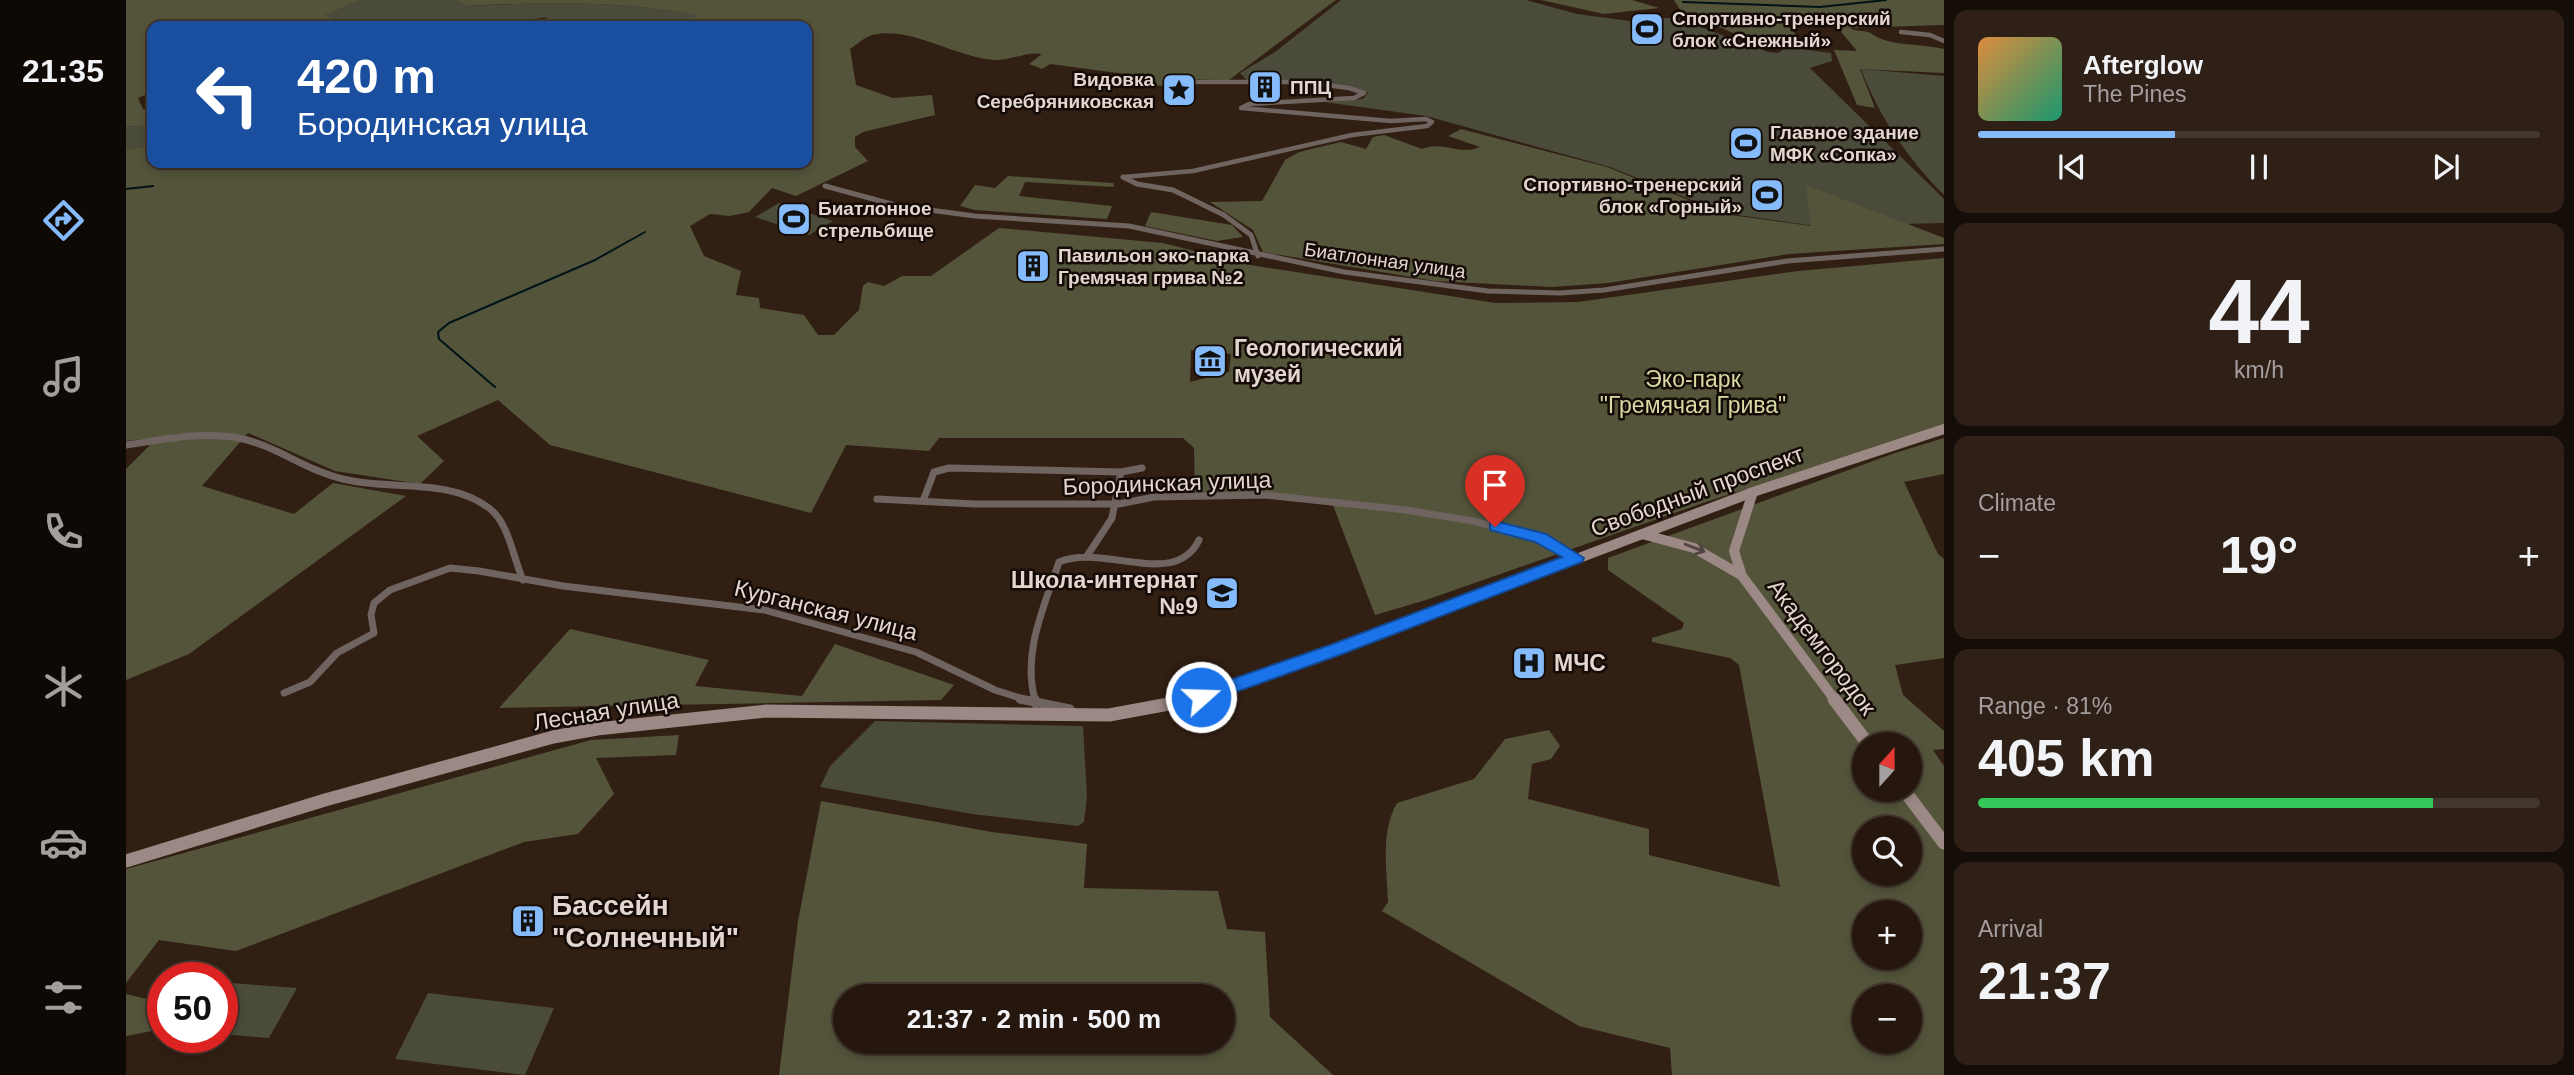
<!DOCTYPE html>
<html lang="en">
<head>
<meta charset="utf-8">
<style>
	:root { --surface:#26170e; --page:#2e2017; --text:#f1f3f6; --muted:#a49f9e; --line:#42362e; --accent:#86bbfb }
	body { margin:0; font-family:Helvetica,sans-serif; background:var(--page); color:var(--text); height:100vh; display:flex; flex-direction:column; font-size:26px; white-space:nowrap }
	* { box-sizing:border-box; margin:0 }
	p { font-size:23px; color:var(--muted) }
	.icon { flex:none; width:38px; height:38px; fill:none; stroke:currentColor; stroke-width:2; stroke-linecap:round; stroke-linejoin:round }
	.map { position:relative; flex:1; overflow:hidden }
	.details { display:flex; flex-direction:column; gap:10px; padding:10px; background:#150d08; width:630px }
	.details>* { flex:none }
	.top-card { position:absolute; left:21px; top:21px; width:665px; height:147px; border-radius:14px; box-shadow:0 4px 10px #0003,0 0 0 2px var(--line); background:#1a4fa0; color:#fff; overflow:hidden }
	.needle { width:46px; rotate:21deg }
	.tools { position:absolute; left:1726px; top:732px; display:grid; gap:14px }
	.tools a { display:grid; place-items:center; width:70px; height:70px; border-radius:50%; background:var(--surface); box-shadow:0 4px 10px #0003,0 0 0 2px var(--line); font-size:35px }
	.speed { position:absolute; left:21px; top:962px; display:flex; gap:14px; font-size:35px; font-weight:700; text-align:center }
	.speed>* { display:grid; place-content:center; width:91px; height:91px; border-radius:50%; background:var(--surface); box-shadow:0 4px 10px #0003,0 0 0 2px var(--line); line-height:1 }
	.speed .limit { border:10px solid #d22; background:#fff; color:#111 }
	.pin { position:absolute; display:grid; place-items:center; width:60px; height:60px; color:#fff; margin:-72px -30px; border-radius:50% 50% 50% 0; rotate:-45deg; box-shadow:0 0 7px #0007 }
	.pin .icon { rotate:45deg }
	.me { position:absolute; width:77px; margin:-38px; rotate:70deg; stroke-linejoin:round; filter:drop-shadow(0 0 5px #0008) }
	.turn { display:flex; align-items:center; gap:24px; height:147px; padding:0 35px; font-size:32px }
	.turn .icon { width:91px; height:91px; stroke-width:2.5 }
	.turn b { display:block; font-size:49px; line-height:60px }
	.big { font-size:52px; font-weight:800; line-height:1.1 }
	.details .widget { flex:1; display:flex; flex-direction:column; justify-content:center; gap:10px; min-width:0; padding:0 24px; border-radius:14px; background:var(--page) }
	.details .dial { align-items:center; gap:0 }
	.dial b { font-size:91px; line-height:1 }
	.song { display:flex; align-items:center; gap:21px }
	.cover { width:84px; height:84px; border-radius:10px; background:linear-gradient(135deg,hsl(30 70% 55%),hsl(160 70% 35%)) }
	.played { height:7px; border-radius:4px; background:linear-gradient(90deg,var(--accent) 35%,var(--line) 35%) }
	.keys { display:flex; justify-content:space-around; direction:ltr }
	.heat { display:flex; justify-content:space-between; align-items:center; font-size:38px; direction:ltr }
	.charge { height:10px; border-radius:5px; background:linear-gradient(90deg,#34c759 81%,var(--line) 0) }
	.trip { position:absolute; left:707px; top:984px; width:402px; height:70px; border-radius:35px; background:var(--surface); box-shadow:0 4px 10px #0003,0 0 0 2px var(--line); font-weight:800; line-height:70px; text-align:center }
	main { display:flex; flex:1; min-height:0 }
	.menu { display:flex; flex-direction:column; width:126px; justify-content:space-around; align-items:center; background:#0f0906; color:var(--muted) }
	.menu .icon { width:49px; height:49px }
	.menu .active { color:var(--accent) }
	.menu b { font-size:32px; color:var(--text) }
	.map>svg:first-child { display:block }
	.green { fill:#4a4b3a }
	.forest { fill:#53543a; fill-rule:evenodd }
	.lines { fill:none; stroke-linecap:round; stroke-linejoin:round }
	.stream { stroke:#001319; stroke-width:2 }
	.street-far3 { stroke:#706461; stroke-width:4.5 }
	.street-far2 { stroke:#706461; stroke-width:5 }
	.street-far1 { stroke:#706461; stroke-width:7 }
	.street { stroke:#706461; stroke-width:9 }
	.secondary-far1 { stroke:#9c8884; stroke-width:10 }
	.secondary { stroke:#9c8884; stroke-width:13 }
	.oneway { stroke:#51433f }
	.route { fill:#1a73e8; stroke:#114b97; stroke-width:2 }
	.labels { text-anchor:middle; stroke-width:5; stroke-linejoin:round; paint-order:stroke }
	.far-poi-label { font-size:19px; font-weight:bold; fill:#e3d6ce; stroke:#140b06; text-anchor:start }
	.far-street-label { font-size:19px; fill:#e3d6ce; stroke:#140b06 }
	.poi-label { font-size:23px; font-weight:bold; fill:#e3d6ce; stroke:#140b06; text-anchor:start }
	.park-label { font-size:23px; fill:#d6daa4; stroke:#140b06 }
	.street-label { font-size:23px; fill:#e3d6ce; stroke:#140b06 }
	.near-poi-label { font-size:28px; font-weight:bold; fill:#e3d6ce; stroke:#140b06; text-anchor:start }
</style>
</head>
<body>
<main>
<nav class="menu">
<b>21:35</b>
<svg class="icon active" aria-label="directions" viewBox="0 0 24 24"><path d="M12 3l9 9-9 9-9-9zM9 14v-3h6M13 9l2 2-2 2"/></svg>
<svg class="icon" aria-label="music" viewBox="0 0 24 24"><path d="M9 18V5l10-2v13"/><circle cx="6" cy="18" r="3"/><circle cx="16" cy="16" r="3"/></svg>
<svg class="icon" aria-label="phone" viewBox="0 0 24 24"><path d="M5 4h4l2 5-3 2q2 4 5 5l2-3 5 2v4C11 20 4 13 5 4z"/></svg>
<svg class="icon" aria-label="climate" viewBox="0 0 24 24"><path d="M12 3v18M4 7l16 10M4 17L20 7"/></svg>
<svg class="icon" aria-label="car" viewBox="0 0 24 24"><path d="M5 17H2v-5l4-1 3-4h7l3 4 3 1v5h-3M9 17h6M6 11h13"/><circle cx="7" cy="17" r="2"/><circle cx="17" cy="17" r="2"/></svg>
<svg class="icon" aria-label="filters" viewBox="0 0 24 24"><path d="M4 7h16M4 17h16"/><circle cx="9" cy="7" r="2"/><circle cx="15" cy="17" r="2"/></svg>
</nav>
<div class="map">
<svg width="1818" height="1075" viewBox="0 0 1818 1075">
	<rect width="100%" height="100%" fill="#321f13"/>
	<path class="green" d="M235,0H327L342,6C419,2 501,0 576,16L524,26H406L422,17L375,24L225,26L198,15Z
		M1215,0H1400L1451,14L1519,23L1521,18H1550L1642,52L1652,53L1660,47L1705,53L1706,61L1684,68L1818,199V223L1689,226L1598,213L1484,167L1300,116L1198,102L1237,99L1242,93L1236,90L1122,81L1114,73L1149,52Z
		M1735,69L1818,76V195C1782,159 1753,117 1735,69Z
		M26,123V145L0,149V126L18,127Z
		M653,203L707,221L683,235L629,217Z
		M749,721L957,726L961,797L958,822L952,826L846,814L694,787L704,766Z
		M105,983L171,988L143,1038L96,1034V997Z
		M302,993L428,1008L399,1075L269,1059Z"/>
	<path class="forest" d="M0,0H235L199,15L225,26H26V92L12,98L17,109L26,112V123L18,127L0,126Z
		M327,0H1210L1103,80L1044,79L1039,86L1014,84V76L924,64L916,69L903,64L916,54C900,51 885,61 868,60C827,57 786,26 746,35C739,37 730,45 724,49L730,85L767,98L806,95L809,115L737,132L729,137V147L742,161L670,196L646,188L623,212L604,216L584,214L564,226L578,256L615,271L610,295L633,298L634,308L678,315L692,335H708L733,310L737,286L742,282L758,286L776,276H805L873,228L1037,243L1124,265L1369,303L1452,302L1672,271L1818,258V425L1577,503L1300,600L1249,615L1205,500L1069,493L1068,448L1057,438H813L803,451L720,445L685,513L424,445L372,400L291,436L318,461L294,484L209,471L122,433L76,486L168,514L207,483L280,496L63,654L0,680V469L31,438L0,441V149L26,145V163H681V26H524L574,16C501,0 418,2 342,6ZM1065,350L1105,354L1103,372L1064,382Z
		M1415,0H1506L1533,8L1478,14Z
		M1548,0H1818V25L1724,28C1731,33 1740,29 1746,34C1765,47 1794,43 1818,49V73L1734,69L1749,108L1731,105L1708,50L1731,51L1711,27L1673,21L1662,26L1678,43L1638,46L1555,11Z
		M1335,129L1481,167L1597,214L1685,226L1680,185L1818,238V244L1663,254L1482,283L1426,287L1309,281L1137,252L1127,230L1084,202L1136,201L1159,160L1173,152L1215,142L1240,149L1247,137L1258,135L1296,149C1315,140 1335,156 1354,147L1322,136Z
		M882,176L987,183L988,187L899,182L893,196L986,206L981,219L849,210L834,206L849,185L869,188Z
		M1025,212L1106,225L1117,237L1091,241L1019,226Z
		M1818,438V474L1778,482L1812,554L1818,559V658L1769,665L1777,695L1818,731V749L1807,750L1818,766V1075H1546L1544,1048L1453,1026L1256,911L1262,902C1261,869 1254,833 1271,803L1348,779L1379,739L1423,730L1434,746L1425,759L1406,764L1402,799L1523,829V855L1654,887L1613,665L1604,658L1526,642V638L1556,629L1558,623L1482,570V558L1769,453ZM1738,744H1783V789H1738ZM1738,828H1783V873H1738ZM1738,912H1783V957H1738ZM1738,996H1783V1041H1738Z
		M444,629L583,660L569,686L676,696L709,644L828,685L815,700L373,708Z
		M553,735L550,755L470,758L488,794L452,834L398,842L110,951L33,940L0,983V869L465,740Z
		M695,801L866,832L961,844L958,888L1092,891L1101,929L1139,932L1144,1017L1207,1075H653L672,921ZM719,996H1097V1041H719Z
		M0,994L37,1003V1024L31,1030L0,1036Z"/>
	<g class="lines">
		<path class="stream" d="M1557,2L1694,7L1760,0
			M0,189L27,186
			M369,387L313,339L312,332L323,323L469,260L519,232"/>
		<path class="street-far3" d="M1775,32L1804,35L1818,41
			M1000,179L997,177L1067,171L1226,135L1301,126L1306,122L1300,119L1265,121L1115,108L1123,104L1228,98L1238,93L1223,88L1176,82H1049"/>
		<path class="street-far2" d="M997,177L1011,184L1047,190L1098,215L1125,235L1132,256
			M699,186L773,206L849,216L1003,226L1218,272L1362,291L1434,293L1478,290L1661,261L1818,249"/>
		<path class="street-far1" d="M0,445C35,440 71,432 107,437C147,443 178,470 217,479C263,491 322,477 363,508C383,523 387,558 397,580
			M751,499L849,504H993L1028,497L1140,495L1280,510L1347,521L1414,538L1450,558
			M797,501L808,472L823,468L995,472L1016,468
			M961,556L986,518L995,472
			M158,693L184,682L211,653L248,633L245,615L248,603L264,590L324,568L353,571L437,586L638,610L790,652L869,690L900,700
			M909,700C896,653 918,607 933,562C977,543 1049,590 1073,540"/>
		<path class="street" d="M894,699L944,709
			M909,699L910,704"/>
		<path class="secondary-far1" d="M1627,492L1608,551L1616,576L1709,700
			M1516,534L1568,548L1615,575
			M1065,700L1213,649L1627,492L1818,429"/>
		<path class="secondary" d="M1708,699L1742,744
			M1777,789L1818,843
			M0,861L199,800L427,737L471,729L640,711L983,715L1070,699"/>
	</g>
	<defs><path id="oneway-shaft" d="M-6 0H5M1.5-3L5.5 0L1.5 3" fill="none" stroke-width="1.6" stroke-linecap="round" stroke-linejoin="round" transform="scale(1.75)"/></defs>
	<use class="oneway" href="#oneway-shaft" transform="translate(1569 548) rotate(21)"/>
	<path class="route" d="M1369,521L1420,534L1458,558L1456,562L1219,653L1082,702H1069L1066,697L1069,692L1207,644L1436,557L1409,542L1364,530V523Z"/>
	<defs>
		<g id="stadium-square" transform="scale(1.75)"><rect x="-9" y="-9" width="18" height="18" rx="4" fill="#86bbfb" stroke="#140b06"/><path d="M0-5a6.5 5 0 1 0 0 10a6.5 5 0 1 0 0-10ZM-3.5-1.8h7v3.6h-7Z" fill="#111"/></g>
		<g id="building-square" transform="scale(1.75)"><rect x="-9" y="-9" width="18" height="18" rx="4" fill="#86bbfb" stroke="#140b06"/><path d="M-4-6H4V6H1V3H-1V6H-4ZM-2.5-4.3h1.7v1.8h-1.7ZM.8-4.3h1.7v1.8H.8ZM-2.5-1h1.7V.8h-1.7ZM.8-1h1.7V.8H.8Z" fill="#111"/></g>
		<g id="sight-square" transform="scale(1.75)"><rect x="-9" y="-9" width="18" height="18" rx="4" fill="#86bbfb" stroke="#140b06"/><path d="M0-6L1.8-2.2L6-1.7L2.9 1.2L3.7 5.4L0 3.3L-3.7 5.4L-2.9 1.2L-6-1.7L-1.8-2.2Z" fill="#111"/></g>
		<g id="museum-square" transform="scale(1.75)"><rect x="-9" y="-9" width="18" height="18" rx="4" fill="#86bbfb" stroke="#140b06"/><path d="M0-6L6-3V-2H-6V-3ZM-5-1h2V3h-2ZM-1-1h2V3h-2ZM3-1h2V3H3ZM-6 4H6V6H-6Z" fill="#111"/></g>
		<g id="school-square" transform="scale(1.75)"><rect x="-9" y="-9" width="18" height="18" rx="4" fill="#86bbfb" stroke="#140b06"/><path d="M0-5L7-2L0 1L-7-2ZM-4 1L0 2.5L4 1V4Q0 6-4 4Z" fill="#111"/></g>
		<g id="hospital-square" transform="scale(1.75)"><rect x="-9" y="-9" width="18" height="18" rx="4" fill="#86bbfb" stroke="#140b06"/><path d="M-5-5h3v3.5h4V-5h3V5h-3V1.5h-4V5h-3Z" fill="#111"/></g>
	</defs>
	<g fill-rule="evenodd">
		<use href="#stadium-square" x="1521" y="29"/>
		<use href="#building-square" x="1139" y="87"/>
		<use href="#sight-square" x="1053" y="90"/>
		<use href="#stadium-square" x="1620" y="143"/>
		<use href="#stadium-square" x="1641" y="195"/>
		<use href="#stadium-square" x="668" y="219"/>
		<use href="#building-square" x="907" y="266"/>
		<use href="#museum-square" x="1084" y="361"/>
		<use href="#school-square" x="1096" y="593"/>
		<use href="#hospital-square" x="1403" y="663"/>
		<use href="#building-square" x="402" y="921"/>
	</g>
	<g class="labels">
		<g class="far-poi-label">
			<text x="1546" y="25">Спортивно-тренерский<tspan x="1546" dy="22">блок «Снежный»</tspan></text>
			<text x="1028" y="86" text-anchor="end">Видовка<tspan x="1028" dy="22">Серебряниковская</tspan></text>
			<text x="1164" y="94">ППЦ</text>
			<text x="1644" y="139">Главное здание<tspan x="1644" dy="22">МФК «Сопка»</tspan></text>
			<text x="1616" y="191" text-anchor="end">Спортивно-тренерский<tspan x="1616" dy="22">блок «Горный»</tspan></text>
			<text x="692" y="215">Биатлонное<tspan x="692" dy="22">стрельбище</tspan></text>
			<text x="932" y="262">Павильон эко-парка<tspan x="932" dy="22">Гремячая грива №2</tspan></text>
		</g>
		<g class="far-street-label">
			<text transform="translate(1259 260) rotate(8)" y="7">Биатлонная улица</text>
		</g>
		<g class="poi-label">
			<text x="1108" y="356">Геологический<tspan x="1108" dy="26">музей</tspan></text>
			<text x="1072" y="588" text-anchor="end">Школа-интернат<tspan x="1072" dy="26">№9</tspan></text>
			<text x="1428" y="671">МЧС</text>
		</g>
		<g class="park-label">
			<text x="1567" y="387">Эко-парк<tspan x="1567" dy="26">"Гремячая Грива"</tspan></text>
		</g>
		<g class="street-label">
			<text transform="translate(1041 483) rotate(-2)" y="8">Бородинская улица</text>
			<text transform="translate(1571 491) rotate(-20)" y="8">Свободный проспект</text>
			<text transform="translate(700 610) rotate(14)" y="8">Курганская улица</text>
			<text transform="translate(1696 647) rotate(53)" y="8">Академгородок</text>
			<text transform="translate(480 711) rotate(-9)" y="8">Лесная улица</text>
		</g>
		<g class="near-poi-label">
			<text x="426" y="915">Бассейн<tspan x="426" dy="32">"Солнечный"</tspan></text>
		</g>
	</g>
</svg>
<div class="tools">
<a><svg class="needle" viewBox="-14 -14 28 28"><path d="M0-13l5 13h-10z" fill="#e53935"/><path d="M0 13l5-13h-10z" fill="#a49f9e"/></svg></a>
<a><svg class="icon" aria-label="search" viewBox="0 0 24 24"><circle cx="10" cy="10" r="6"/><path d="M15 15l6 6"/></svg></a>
<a>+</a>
<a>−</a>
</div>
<div class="speed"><div class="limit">50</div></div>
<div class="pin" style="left:1369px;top:527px;background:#d93025"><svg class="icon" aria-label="arrive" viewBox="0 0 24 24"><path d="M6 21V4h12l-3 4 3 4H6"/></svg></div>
<svg class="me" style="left:1075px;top:697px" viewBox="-20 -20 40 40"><circle r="17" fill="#1a73e8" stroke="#fff" stroke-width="3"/><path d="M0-11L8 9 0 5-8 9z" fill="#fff"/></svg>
<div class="trip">21:37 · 2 min · 500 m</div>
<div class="top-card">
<div class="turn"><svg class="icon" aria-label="left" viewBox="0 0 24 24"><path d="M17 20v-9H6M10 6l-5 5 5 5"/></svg><div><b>420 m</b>Бородинская улица</div></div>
</div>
</div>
<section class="details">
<div class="widget">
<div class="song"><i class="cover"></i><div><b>Afterglow</b><p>The Pines</p></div></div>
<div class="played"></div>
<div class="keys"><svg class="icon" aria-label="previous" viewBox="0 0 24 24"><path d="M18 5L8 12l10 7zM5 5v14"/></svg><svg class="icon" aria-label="pause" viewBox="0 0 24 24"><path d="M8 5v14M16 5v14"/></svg><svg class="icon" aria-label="next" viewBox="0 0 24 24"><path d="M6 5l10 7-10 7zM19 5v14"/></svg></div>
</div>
<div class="widget dial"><b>44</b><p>km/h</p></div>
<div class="widget"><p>Climate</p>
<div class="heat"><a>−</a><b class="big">19°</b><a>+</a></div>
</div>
<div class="widget"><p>Range · 81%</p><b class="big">405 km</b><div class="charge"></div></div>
<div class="widget"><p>Arrival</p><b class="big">21:37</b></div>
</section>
</main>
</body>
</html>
